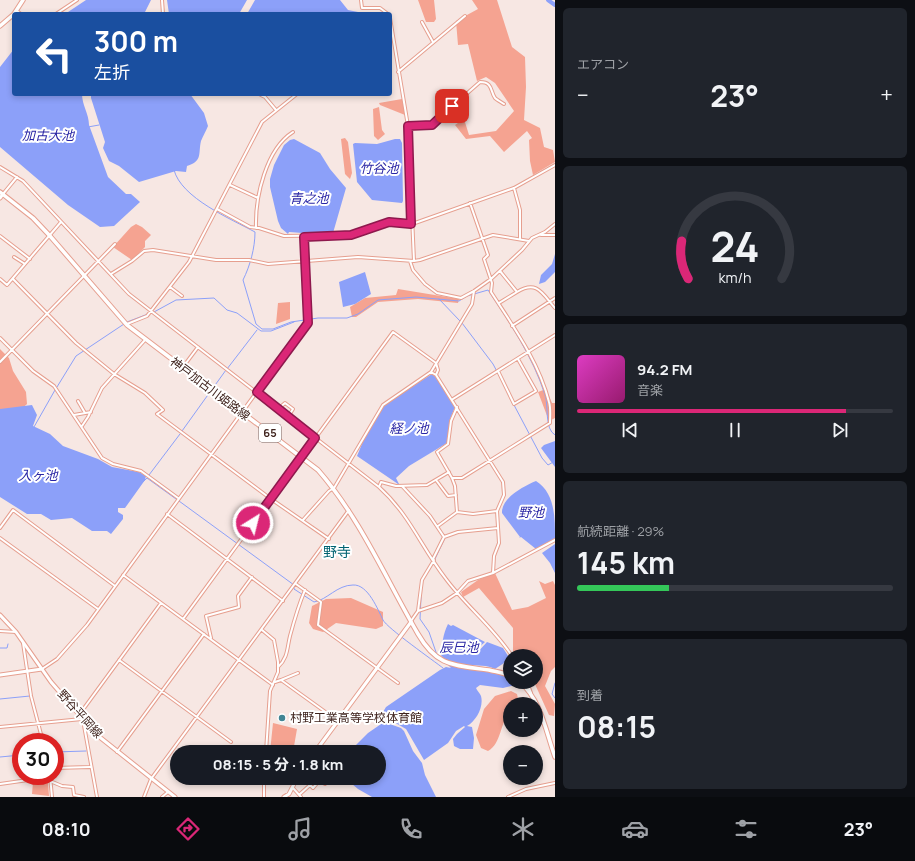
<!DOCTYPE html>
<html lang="ja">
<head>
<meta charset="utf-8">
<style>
	:root { --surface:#171b24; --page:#20242c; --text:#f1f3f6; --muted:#9ea1a6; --line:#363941; --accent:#db2777 }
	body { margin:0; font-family:Manrope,"Noto Sans JP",sans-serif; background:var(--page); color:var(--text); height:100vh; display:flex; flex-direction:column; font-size:15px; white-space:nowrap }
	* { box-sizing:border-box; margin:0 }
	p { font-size:13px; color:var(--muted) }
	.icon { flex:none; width:22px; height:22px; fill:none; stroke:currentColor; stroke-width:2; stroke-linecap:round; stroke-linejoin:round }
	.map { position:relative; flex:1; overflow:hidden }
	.side { display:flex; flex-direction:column; gap:8px; padding:8px; background:#0d0f14; width:360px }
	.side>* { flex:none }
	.guide { position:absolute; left:12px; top:12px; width:380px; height:84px; border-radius:4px; box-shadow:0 2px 6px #0003; background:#1a4fa0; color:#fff; overflow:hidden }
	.fabs { position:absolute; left:503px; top:649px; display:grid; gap:8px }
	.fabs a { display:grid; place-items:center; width:40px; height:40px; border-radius:50%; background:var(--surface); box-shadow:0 2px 6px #0003; font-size:20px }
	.speed { position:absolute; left:12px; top:733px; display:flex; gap:8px; font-size:20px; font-weight:700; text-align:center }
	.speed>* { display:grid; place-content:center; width:52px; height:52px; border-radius:50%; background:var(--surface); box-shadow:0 2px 6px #0003; line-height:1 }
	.speed .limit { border:6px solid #d22; background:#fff; color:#111 }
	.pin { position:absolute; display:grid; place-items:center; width:34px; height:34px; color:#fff; margin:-17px; border-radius:8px; box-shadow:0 2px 6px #0006 }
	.me { position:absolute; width:44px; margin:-22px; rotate:36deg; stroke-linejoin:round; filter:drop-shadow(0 0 3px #0008) }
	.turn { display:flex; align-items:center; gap:14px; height:84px; padding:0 16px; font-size:18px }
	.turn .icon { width:52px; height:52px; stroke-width:2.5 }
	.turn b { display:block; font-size:28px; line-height:34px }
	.big { font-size:30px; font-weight:700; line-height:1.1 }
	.side .card { flex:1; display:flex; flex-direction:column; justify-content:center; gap:6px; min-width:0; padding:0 14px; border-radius:6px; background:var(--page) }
	.side .dial { align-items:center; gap:0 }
	.dial svg { height:104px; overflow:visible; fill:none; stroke:var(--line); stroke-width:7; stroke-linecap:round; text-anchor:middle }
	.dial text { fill:var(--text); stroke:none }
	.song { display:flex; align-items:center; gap:12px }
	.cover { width:48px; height:48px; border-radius:6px; background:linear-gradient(135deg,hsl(310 70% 55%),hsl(320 70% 35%)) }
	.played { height:4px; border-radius:2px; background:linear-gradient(90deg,var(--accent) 85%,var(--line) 85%) }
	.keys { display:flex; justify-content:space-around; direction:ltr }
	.heat { display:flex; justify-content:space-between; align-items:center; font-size:22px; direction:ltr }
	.charge { height:6px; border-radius:3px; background:linear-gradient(90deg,#34c759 29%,var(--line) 0) }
	.trip { position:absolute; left:170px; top:745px; width:216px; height:40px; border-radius:20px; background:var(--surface); box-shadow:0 2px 6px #0003; font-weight:700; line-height:40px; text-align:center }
	.tab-bar { display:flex; height:64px; justify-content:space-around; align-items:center; background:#090b0e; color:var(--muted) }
	.tab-bar .icon { width:28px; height:28px }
	.tab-bar .active { color:var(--accent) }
	.tab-bar b { font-size:18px; color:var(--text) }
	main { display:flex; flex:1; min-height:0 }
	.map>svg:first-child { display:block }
	.green { fill:#f5a391 }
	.water { fill:#8ca0f9 }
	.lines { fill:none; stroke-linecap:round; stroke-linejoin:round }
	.stream { stroke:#8ca0f9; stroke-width:1 }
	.river { stroke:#8ca0f9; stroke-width:4 }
	.street-casing { stroke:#e69f8f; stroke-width:4 }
	.secondary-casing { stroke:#e69f8f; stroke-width:5 }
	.primary-casing { stroke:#e69f8f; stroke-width:5.5 }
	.street { stroke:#fff; stroke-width:2 }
	.secondary { stroke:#fff; stroke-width:3 }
	.primary { stroke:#fff; stroke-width:3.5 }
	.route-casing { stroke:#8e194d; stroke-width:10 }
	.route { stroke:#db2777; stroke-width:7 }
	.poi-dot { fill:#418594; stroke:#fff; stroke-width:1.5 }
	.labels { text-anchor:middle; stroke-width:4; stroke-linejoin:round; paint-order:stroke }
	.shield { fill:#fff; stroke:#786460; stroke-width:1 }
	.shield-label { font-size:11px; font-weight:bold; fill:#3e221c }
	.street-label { font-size:12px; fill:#3e221c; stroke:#fff }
	.poi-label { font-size:12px; fill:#3e221c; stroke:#fff; text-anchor:start }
	.water-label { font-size:13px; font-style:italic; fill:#2824a4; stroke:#fff }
	.quarter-label { font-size:14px; fill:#006372; stroke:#fff }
</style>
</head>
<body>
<main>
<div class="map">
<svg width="555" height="797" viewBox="0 0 555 797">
	<rect width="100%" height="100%" fill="#f7e7e3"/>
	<path class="green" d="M418,0H434L436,19L434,22H426Z
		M472,0H497L512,47L525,57L526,87L524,120L540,128L544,147L553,150L555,162L533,175L530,161L529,140L532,138L527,131L504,152L490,136L466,139L455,125L464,119L469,135L496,131L514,111L495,83L486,77L477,81L468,44L458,45L456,21L478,9Z
		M402,99L405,115L380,105L379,103Z
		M379,107L382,130L385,134L378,140L374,136L373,109Z
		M345,138L348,142L352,173L350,179L345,174L341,139Z
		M136,224L142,227L151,235L145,241V247L132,260L113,247L131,227Z
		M398,289L459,299L458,303L418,299L378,302L356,317H352L350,307L365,298L396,295Z
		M290,302V319L276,324L278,303Z
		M0,349L9,358L13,371L26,392L27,404L17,413L0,411Z
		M546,389L552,403H555V418L549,421L538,392Z
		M495,573L512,610L528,607L546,598L539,581L545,584L553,581L555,585V667L551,671L545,686L555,704L554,716L549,715L534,682H536V656H515L513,653V628L479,588L463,597L461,592L478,580Z
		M351,598L383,612V626L376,629L336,623L323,632L313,629L309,623L312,606L326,599Z
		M511,691L517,694L519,704H510V713C499,724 502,743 488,751L481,748L476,735L484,709L495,696Z
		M273,723L297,729L293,752H270Z
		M33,782L48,783L49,796L32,794Z"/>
	<path class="water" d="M86,0H151L144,14H65Z
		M167,0H247L239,14H169Z
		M255,0H340L348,10L368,14H247Z
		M14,49V94H82C82,105 89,114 89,125L108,177L126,194H131L140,202L114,226L100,227L68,205L0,147V67Z
		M91,94H190L204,113L208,126C206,131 203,136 201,141C198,154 203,161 187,166L186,172L176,171L139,182L119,166L109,161L103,148L105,142L91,98Z
		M294,139L320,153L330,169L346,188L333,233L316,234L289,232L288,234L281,228L278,221L270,187V179L274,165L284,145L290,140Z
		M395,139H400L402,143L403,201L402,203L372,200L357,182L353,144L355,143L377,144Z
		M555,254V272L545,282L539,284L541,275L552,264Z
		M365,272L371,294L355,304L343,307L339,282Z
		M432,374L437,378L455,407L450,419L447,443L409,466L396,478L399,484H398L357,456L364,439L385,404Z
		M32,405L37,415L33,426L50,434L63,446L98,459L112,467L139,472L146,476L145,480L125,508H118V512L123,515V519L111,534L107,531H92L72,518L51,520L41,514H27L0,497V409Z
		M555,441V467L541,448L544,445Z
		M536,481C555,493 555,517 555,538L536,549L521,537L519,538L520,537L502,513C501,498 524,486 536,481Z
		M555,544V573L550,563L542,553Z
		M448,624L451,626L453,625L485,642L475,651L476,654L487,642L503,648L510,659L495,669C481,661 451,671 441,655C442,644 443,634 448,624Z
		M448,665L493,672L510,678V682L519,684L503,688L480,685L476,688C477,691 480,693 481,696C484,707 476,721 467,726L472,727L474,738L473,749H460L454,746L453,739L457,734L465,727L464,726L456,731L448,743L424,760L406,729L385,717L383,712L386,707L440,670L446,667L451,668Z
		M384,722L401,728L404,731L413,751L422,763L425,775L436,797H372L358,789L345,778H379V752H349L368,733Z"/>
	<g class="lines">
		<path class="stream" d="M88,127L99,125
			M174,170C181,198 231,219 255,232C255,248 250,266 243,280L256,324L262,329H273L291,322L318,318H347L358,314L378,300L416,297L459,301L467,296L488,290C510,323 533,357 545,395C549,406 544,429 555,435
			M439,299L460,321
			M154,312L176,300L214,298L227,310L237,313L261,331H271L294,322
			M127,322L148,314
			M462,323L493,364L501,379
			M227,369L257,330
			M57,387L76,356L124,324
			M213,388L226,370
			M514,405L542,458L548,465L555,461
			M34,427L55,390
			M182,431L210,392
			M149,475L180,434
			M143,482L147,478L176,499
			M179,501L294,585V589L314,602C327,600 337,585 353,585C368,584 378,610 383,620C387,628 434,661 443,668
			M427,514L431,520
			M435,559L444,540
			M421,597L420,619L429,632L437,655
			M0,648H7L8,644
			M555,683L552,694L555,698
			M0,699L30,696
			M55,752L86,751
			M0,757L21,755"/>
		<path class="river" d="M548,0L555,5"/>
		<g class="street-casing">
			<path id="street" d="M162,0L163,14
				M361,0L362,8H380L388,14
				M17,11L21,14
				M56,14L77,0
				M390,18L408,126L414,261
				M422,22L433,42
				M398,72L465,16
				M259,94L265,97L276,110
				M408,126L431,125L480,82C493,82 490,91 495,98C497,100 501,102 504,104
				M0,167L23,181L129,294L379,487C410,515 421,547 446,579C466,606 493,627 512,656
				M230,185L258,198
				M514,188L520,210V239
				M3,194L17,177
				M217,209L250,227L259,228L284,236L351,235L365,231L383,223H415L514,188L555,165
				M256,228C255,197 266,149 293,132
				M541,235H555
				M0,236L30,259
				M14,257L25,264
				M410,261L413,270L425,284L437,293L461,298L474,291L491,279L522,250L532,238L545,232L555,224
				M500,271L517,292C537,280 542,293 555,308
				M111,274L132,261L144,251L153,250L216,260H249L268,264L358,257L414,261L420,260L493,235L529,241
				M0,279L7,285L61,222
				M13,279L76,343L114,374L145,393L163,410L157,414L271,499L329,539
				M170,287L182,296
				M499,303L517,292
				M127,324L147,316L189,262L262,122L297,94
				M512,326L555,298
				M0,338L33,371L54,386L102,458L113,464L141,471L178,498
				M0,362L115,244
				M183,367L198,347
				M498,371L514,404L536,391L518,359
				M431,372L436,375L503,482L504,495L497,511L499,543L494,556L493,573
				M453,399L555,335
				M78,401L85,413
				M457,407L451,421L448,444L437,452L452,478H462L550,423C550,417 551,408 549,402C539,362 513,326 491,292L492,283L484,259L488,255L470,203
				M278,409L285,403L293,409L288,417
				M74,415L91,412
				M82,426L88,417L102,388L145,340
				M452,478L455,486L457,512
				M436,480L448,496L456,495
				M402,486L430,516L444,537
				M379,487L381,482L396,486L427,485L449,472
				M167,514L283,601
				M303,520L329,491L334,488L383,405L431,372L472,304L474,291
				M438,526L457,512L473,514L497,511
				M0,528L13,510L115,586
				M444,537L458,532L498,528
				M0,538L98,609
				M433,559L444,537
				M123,575L273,685
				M296,584L321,602L318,625L398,683
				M418,611L422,580L434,560
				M183,619L393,332L436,363L438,370L436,375
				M411,621L418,611L442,603L457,593L468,581L493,573L555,540
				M262,630L274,640L278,662V672L270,691L266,752
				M0,631L16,632
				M211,638L206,616L239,607L238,596L252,577
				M23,643L31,696L43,742
				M119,660L231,742
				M278,667C288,658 287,648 290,636C294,621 299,604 305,590
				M42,669L57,659L87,625L307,323L304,237
				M281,680L298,673
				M275,682L281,680L338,721
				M527,682L531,693
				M79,715L161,603
				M83,720L97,797
				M0,727L82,719
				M117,752L204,634
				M55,768L90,767
				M50,776L52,797
				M0,784L28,780L50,781L62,786L73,787L74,795L84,797
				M293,788L301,797
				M300,794L310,785L313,788L319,781L325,784L328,780L332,781
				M144,797L151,779L349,510
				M162,797L168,792
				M264,797V778
				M508,797L526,789L555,783"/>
		</g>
		<g class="secondary-casing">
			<path id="secondary" d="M0,198L3,194
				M0,615L16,632L51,682L97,735L175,797
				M0,675L42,669
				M315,752L411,622
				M284,797L289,794L297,778"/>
		</g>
		<g class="primary-casing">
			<path id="primary" d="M14,14L23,0
				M0,26L14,14
				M0,192L33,218L50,236L127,325L318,470C360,518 386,579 418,634C437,667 454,665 489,670C496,672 503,672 510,676
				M520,682C541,700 546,732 555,757"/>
		</g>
		<use href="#street" class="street"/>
		<use href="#secondary" class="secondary"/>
		<use href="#primary" class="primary"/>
	</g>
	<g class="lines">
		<g class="route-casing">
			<path id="route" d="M253,523L315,438L257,392L308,323L304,237L351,235L389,222L411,224L408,126L432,125L452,106"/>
		</g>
		<use href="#route" class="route"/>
	</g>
	<circle class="poi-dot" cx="282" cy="718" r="4"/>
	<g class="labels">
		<rect class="shield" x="259" y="424" width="22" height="18" rx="3"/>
		<g class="shield-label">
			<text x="270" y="437">65</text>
		</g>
		<g class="street-label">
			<text transform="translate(210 389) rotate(37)" y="4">神戸加古川姫路線</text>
			<text transform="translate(80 714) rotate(48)" y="4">野谷平岡線</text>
		</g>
		<g class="poi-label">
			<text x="290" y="722">村野工業高等学校体育館</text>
		</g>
		<g class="water-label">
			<text x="48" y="140">加古大池</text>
			<text x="379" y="173">竹谷池</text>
			<text x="309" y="203">青之池</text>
			<text x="409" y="433">経ノ池</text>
			<text x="38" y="480">入ヶ池</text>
			<text x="531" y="517">野池</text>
			<text x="459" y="652">辰巳池</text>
		</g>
		<g class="quarter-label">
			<text x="337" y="557">野寺</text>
		</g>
	</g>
</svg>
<div class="fabs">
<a><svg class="icon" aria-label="layers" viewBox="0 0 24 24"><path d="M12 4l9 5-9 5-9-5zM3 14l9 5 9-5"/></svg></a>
<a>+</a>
<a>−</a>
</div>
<div class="speed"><div class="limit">30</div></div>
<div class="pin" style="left:452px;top:106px;background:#d93025"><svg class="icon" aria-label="arrive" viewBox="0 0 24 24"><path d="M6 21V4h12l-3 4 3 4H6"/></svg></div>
<svg class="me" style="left:253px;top:523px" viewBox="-20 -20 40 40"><circle r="17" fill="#db2777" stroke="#fff" stroke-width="3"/><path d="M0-11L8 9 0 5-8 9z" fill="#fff"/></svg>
<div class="trip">08:15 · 5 分 · 1.8 km</div>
<div class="guide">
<div class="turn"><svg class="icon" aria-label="left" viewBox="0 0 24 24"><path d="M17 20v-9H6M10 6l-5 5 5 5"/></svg><div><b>300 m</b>左折</div></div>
</div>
</div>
<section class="side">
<div class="card"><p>エアコン</p>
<div class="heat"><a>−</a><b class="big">23°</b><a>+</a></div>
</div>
<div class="card dial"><svg viewBox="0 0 100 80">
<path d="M14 69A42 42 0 1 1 86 69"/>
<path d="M14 69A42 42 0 0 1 9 40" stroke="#db2777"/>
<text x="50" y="56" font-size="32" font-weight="700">24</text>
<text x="50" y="72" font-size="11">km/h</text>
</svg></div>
<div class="card">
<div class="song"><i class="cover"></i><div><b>94.2 FM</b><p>音楽</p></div></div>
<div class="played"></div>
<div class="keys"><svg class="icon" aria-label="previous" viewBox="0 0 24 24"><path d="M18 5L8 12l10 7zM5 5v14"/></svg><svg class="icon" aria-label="pause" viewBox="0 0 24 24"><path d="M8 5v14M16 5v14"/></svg><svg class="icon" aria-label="next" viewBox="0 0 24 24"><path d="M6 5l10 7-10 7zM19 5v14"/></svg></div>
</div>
<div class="card"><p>航続距離 · 29%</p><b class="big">145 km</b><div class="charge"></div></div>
<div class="card"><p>到着</p><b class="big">08:15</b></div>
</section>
</main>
<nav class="tab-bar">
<b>08:10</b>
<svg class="icon active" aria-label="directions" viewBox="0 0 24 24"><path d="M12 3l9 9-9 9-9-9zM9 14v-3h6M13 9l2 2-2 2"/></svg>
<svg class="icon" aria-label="music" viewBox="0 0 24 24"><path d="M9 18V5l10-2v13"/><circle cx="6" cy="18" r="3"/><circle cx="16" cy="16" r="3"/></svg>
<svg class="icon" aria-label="phone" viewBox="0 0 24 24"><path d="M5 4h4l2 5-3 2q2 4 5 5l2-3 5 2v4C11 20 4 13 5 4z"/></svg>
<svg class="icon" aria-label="climate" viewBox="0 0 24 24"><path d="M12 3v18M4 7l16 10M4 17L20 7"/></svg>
<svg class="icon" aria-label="car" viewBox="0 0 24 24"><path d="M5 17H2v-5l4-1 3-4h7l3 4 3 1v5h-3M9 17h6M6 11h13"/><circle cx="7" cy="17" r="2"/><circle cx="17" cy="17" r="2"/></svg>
<svg class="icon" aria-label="filters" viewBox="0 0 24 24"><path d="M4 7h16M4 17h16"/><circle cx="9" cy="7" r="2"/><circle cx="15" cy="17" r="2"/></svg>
<b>23°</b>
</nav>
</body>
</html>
